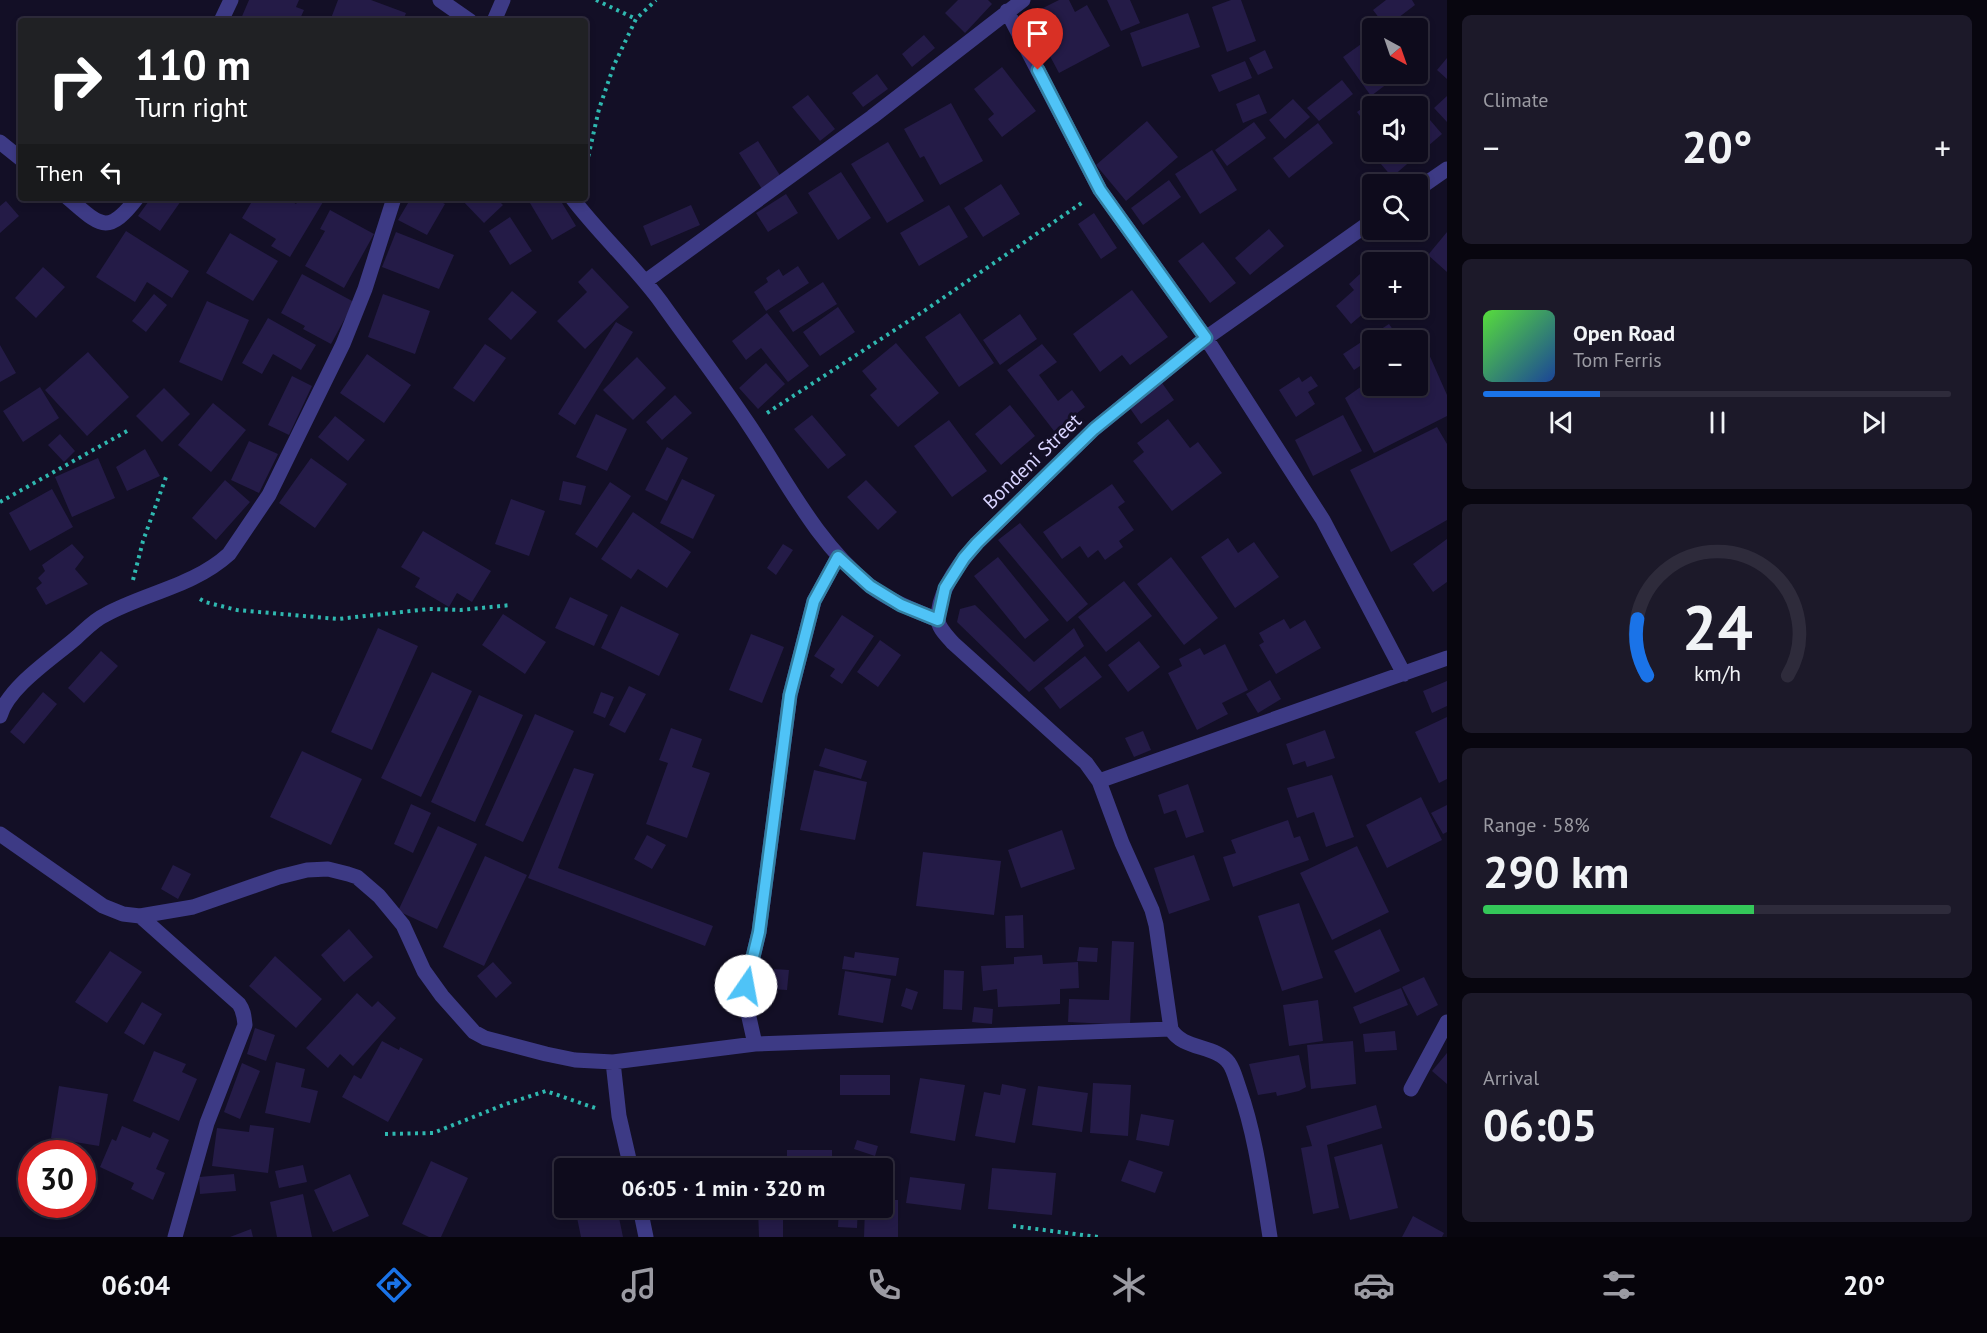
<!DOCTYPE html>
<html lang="en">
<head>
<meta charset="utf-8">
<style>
	:root { --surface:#0e0b1c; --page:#1c1929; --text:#f1f3f6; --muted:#9b9ba3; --line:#2e2b3b; --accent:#1a73e8 }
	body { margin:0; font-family:"PT Sans",sans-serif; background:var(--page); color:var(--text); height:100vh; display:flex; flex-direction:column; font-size:22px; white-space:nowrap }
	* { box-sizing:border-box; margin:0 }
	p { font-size:20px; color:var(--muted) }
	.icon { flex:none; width:33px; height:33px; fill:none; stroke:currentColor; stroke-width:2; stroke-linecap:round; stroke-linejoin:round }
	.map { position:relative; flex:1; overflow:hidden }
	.details { display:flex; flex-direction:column; gap:15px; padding:15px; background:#08060f; width:540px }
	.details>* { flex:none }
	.hud { position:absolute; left:18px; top:18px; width:570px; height:183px; border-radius:6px; box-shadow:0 3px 9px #0003,0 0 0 2px var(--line); background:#202124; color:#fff; overflow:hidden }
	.needle { width:39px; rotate:140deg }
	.buttons { position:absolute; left:1362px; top:18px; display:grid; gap:12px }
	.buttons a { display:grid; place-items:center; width:66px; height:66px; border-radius:6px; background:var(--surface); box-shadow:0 3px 9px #0003,0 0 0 2px var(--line); font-size:30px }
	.speed { position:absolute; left:18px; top:1140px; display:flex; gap:12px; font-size:30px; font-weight:700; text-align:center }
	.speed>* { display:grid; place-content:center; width:78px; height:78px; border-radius:50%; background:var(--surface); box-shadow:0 3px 9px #0003,0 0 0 2px var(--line); line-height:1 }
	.speed .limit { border:9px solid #d22; background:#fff; color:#111 }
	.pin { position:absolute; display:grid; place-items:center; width:51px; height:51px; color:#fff; margin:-62px -26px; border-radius:50% 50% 50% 0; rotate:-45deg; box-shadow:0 0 6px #0007 }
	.pin .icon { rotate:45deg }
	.me { position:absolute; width:66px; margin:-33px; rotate:12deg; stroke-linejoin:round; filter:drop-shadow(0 0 4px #0008) }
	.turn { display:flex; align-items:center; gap:21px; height:126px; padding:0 18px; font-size:27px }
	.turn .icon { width:78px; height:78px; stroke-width:2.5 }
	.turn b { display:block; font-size:42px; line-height:51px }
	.then { display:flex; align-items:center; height:57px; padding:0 18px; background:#0003; gap:12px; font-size:22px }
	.big { font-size:45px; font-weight:700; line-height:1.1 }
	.details .widget { flex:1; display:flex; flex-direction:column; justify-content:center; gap:9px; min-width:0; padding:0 21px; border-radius:9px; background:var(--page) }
	.details .dial { align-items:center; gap:0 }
	.dial svg { height:156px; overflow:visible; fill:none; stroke:var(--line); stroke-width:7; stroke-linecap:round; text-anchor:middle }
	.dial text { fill:var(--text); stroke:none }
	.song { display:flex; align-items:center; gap:18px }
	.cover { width:72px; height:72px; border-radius:9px; background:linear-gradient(135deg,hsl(110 70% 55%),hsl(220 70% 35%)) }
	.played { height:6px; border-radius:3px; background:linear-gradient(90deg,var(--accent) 25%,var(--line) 25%) }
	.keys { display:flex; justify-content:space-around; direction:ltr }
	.heat { display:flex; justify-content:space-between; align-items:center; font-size:33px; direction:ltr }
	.charge { height:9px; border-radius:4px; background:linear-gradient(90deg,#34c759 58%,var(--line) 0) }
	.trip { position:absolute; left:554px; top:1158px; width:339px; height:60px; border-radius:6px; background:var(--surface); box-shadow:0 3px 9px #0003,0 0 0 2px var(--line); font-weight:700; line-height:60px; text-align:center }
	.menu { display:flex; height:96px; justify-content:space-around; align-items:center; background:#06040b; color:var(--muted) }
	.menu .icon { width:42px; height:42px }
	.menu .current { color:var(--accent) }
	.menu b { font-size:27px; color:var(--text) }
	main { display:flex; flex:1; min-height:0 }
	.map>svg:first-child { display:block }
	.building { fill:#241b47 }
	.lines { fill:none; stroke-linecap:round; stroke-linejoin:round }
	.path { stroke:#2fb8b0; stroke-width:4; stroke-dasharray:3 4.5; stroke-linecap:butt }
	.street { stroke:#3d3a85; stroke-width:15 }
	.route-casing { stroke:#337fa1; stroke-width:15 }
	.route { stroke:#4fc3f7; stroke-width:10 }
	.labels { text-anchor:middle; stroke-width:6; stroke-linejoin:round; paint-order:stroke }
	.street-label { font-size:20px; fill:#d9d4ff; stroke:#130f26 }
</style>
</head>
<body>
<main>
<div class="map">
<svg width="1447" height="1237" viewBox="0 0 1447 1237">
	<rect width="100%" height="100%" fill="#130f26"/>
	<path class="building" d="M249,0H299L296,7L304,10L299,21H240Z
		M338,0H371L406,13L403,21H330Z
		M958,0H988L992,4L965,33L945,13Z
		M1059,0H1069L1075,12L1087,5L1110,46L1059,73L1035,28L1048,22L1041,9Z
		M1107,0H1130L1140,23L1121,31Z
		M1231,0H1241L1256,41L1227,52L1212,7Z
		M1386,0H1412L1415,5L1386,27L1373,10Z
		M1188,13L1200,47L1142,67L1130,33Z
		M924,35L935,48L912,67L902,54Z
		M1364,42L1372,53V74H1388L1392,80L1371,96L1343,57Z
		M1265,50L1273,68L1258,75L1249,58Z
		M1447,58V79L1437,70Z
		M1245,61L1252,78L1219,92L1211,75Z
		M1002,67L1036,111L1002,137L988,119L994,114L974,89Z
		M877,74L888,89L863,107L852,93Z
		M1342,80L1353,94L1319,121L1307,108Z
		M1259,94L1267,113L1243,123L1236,104Z
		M808,95L835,129L820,141L792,107Z
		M1380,95L1389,106H1372V124L1368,127L1357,112Z
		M1447,96V122L1434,108Z
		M1293,99L1310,117L1285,139L1269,120Z
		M951,103L983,161L940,185L924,156L920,158L904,129Z
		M1424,113L1442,134L1392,177L1363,143L1372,135V152H1418V118Z
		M1147,121L1178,157L1126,201L1096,165Z
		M1254,122L1266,138L1227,166L1215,150Z
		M1318,123L1333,143L1289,178L1273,158Z
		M758,141L781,177L762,189L739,153Z
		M888,142L924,201L887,223L851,164Z
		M1212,150L1237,190L1200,214L1175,174Z
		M841,172L871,218L838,240L808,193Z
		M1169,180L1181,197L1143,225L1131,208Z
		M1001,184L1020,214L983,237L964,208Z
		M786,194L798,213L768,232L756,213Z
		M151,198H183L160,231L138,216Z
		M254,198H287L296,204L300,198H316L323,202L290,257L271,246L276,239L242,218Z
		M411,198H434L445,204L427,235L398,220Z
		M460,198H496L503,205L484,223Z
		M527,198H559L576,226L552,240Z
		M6,201L19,216L0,233V206Z
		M691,205L700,225L651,246L643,226Z
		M949,205L968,237L919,266L900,233Z
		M330,210L374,234L344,288L305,266L325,231L320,229Z
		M1094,213L1117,248L1101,259L1078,224Z
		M510,217L532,251L510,265L489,231Z
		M1269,229L1284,246L1250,275L1235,258Z
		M126,231L189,271L172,298L147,282L135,302L96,277Z
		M396,232L454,255L439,289L382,267Z
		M1447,232V272L1428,255Z
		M230,233L278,261L253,301L206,273Z
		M1203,242L1236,283L1210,303L1178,261Z
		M1382,255L1389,262H1373Z
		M1372,263V306L1351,324L1336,306L1354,290L1349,284Z
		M798,266L809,283L766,311L754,292L768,282L766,278L779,269L783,276Z
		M43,267L65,287L36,318L15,298Z
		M592,268L629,307L585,349L557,321L587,292L578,282Z
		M302,274L354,302L331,344L303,329L305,326L281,313Z
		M823,282L837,304L793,332L779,311Z
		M1132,290L1168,337L1130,365L1122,355L1100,372L1073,334Z
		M512,291L537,312L511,340L488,319Z
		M154,294L167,305L146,332L132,321Z
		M383,294L430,311L415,354L368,337Z
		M207,301L249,320L222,381L179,362Z
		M838,307L855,332L820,356L803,332Z
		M1377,308H1398L1386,318Z
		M767,313L809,366L788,382L761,348L746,360L732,341Z
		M960,313L994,363L959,387L925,337Z
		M1020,314L1037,339L1000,365L983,340Z
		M268,318L316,345L301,370L273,354L262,374L242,363Z
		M616,322L633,332L575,425L558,414Z
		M1389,324L1400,340H1372V358L1354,370L1343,354Z
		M896,343L939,393L898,427L870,395L877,389L862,371Z
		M1424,343L1447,395V416L1374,453L1345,398L1372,379V386H1418V348Z
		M485,344L506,358L474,402L453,388Z
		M1042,344L1057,362L1039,375L1058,401L1072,390L1085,407L1054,431L1007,370Z
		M0,345L16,373L0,382Z
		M88,352L129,397L87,436L45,390Z
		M367,354L411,385L384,423L340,393Z
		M637,357L666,388L633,420L603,390Z
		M766,363L785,384L758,409L739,388Z
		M292,376L312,386L289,435L268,425Z
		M1311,376L1318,386L1308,392L1315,404L1296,417L1279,390L1299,377L1302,382Z
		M1160,380L1174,400L1141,424L1127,404Z
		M40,387L59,418L23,442L3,411Z
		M164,388L190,414L162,442L136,416Z
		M675,395L692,413L662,440L646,422Z
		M213,403L246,430L211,472L178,445Z
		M1010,405L1035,436L1001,465L975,434Z
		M596,414L627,429L607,471L576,457Z
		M812,415L846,455L828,469L794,429Z
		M1343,415L1362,451L1313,476L1295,440Z
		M335,416L365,440L348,461L318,437Z
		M1168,419L1190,448L1198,442L1222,473L1172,511L1133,461L1144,452L1137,443Z
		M949,420L987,471L952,497L914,446Z
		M1437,427L1447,444V520L1391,552L1350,470Z
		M60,434L75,451L64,462L48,445Z
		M249,441L278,454L259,493L231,480Z
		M667,447L688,458L667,501L645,490Z
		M145,449L160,476L127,491L116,467Z
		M98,458L115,498L72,517L55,477Z
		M311,458L347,484L315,528L279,503Z
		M682,479L715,495L693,539L660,523Z
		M225,480L250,502L216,540L192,518Z
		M866,480L897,512L878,530L847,497Z
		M563,481L586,486L581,505L559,500Z
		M610,482L631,496L597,548L575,534Z
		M1112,484L1125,502L1118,507L1134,530L1119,541L1123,547L1105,560L1098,550L1088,558L1080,546L1062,559L1043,532Z
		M52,489L73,527L30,551L9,513Z
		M511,499L545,511L529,556L495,544Z
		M633,512L691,552L667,588L638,569L631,579L601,559Z
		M1020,523L1088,604L1067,622L998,540Z
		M423,531L491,571L472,602L457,593L449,607L415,587L420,578L401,567Z
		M1228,538L1238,553L1254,542L1279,577L1235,608L1201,557Z
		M1447,539V582L1433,592L1413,564Z
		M72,544L84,557L75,569L88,584L46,605L36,588L42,583L38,578L45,571L42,565Z
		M783,544L793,550L776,575L767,568Z
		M998,557L1049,620L1025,639L974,576Z
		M1171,557L1218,618L1184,645L1137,584Z
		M1124,581L1152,616L1106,652L1078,617Z
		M570,597L608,615L594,646L555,628Z
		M975,605L1034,662L1074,628L1084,646L1029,692L957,622L960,609Z
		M621,606L679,634L659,676L601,648Z
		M503,614L546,642L525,674L482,645Z
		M842,615L874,636L842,684L830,676L835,669L814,656Z
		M1284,619L1290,629L1305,620L1321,648L1276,674L1259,645L1264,642L1259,633Z
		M378,628L418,646L372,750L331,732Z
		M751,634L784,647L762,703L729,690Z
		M880,640L901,655L878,687L857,672Z
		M1139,641L1160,667L1128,692L1108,665Z
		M1225,644L1248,690L1222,703L1228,714L1197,730L1168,673L1182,666L1179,659L1200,648L1204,655Z
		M101,651L118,666L84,703L68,688Z
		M1085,656L1102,677L1060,709L1044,688Z
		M432,672L472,691L421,797L381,778Z
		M1270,680L1281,699L1258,713L1246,694Z
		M1447,681V706L1432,713L1423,691Z
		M629,686L646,694L625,733L609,725Z
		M43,692L57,704L24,744L10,732Z
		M601,692L614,697L605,718L593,713Z
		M479,695L523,715L475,822L431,802Z
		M535,714L574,731L523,842L485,825Z
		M1447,717V779L1439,783L1415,732Z
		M671,728L702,739L692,767L710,773L687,838L646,824L668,763L659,760Z
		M1325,730L1335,758L1307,767L1305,761L1293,765L1286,744Z
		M1143,731L1151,750L1134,757L1125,738Z
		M825,748L867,761L861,779L819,766Z
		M302,751L362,779L331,845L270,817Z
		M574,768L594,774L558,868L713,926L705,946L528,878Z
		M814,770L867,782L855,840L800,830Z
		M1332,775L1354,837L1326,847L1314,812L1297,818L1287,788Z
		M1188,784L1204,832L1186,838L1176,810L1164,814L1158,795Z
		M1421,797L1442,840L1387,868L1366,825Z
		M411,804L431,813L413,853L394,844Z
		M1447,805V832L1443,834L1431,813Z
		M1288,820L1294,838L1300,836L1309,860L1233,887L1223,857L1236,853L1231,840Z
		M438,826L477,844L437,929L398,911Z
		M1062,830L1075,869L1021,888L1008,850Z
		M647,835L666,845L652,869L634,859Z
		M1357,846L1389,912L1332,940L1300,873Z
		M923,852L1001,861L994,915L916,906Z
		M1194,855L1210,900L1169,914L1154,868Z
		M485,856L527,875L484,966L443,947Z
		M173,865L191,874L178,899L161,889Z
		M1299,903L1323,978L1282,991L1258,916Z
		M1023,915L1024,948H1006L1005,916Z
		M349,929L373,957L344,982L321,955Z
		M1380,929L1400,971L1355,993L1334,951Z
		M1112,941L1134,942L1130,1025L1068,1022L1069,999L1109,1000Z
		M1079,947L1098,948L1097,962L1077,961Z
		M110,951L142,972L107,1023L75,1002Z
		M855,952L899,958L896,976L842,969L844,956L854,958Z
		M1042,955L1043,964L1078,962L1079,988L1060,989V1004L998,1007L997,989L983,991L981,966L1014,964V957Z
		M275,956L322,999L296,1028L249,986Z
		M493,962L512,983L496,998L477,976Z
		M774,969L789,970L787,990L772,989Z
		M944,970L964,971L962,1010L943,1009Z
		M845,971L891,979L883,1023L838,1015Z
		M1424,977L1438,1005L1417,1016L1402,987Z
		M906,988L918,992L912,1010L901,1006Z
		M1401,988L1408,1005L1360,1024L1353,1007Z
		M357,993L372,1007L378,1001L396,1018L353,1066L340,1054L328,1068L306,1048Z
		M1318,1000L1323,1041L1289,1046L1283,1005Z
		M142,1002L162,1014L144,1045L124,1033Z
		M974,1007L993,1009L992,1024L972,1022Z
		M255,1028L275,1035L266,1061L247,1054Z
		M1395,1031L1397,1050L1365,1052L1363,1034Z
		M382,1041L399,1050L400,1047L423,1059L388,1122L342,1097L354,1075L361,1079Z
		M1353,1041L1356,1084L1311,1089L1307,1045Z
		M154,1051L186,1064L182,1072L197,1079L179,1121L133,1101Z
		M1447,1053V1084L1432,1071Z
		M1299,1055L1306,1087L1299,1091L1277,1096L1276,1092L1258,1095L1249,1064Z
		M276,1062L305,1069L301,1087L318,1091L310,1123L265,1113Z
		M242,1063L260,1071L240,1119L224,1112Z
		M840,1075H890V1095H840Z
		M920,1078L965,1085L955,1141L910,1133Z
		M1093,1083L1131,1085L1128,1136L1090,1133Z
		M1002,1084L1026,1089L1015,1143L975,1136L984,1092L1000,1095Z
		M59,1086L108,1094L99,1146L51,1138Z
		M1038,1086L1088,1093L1082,1132L1032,1125Z
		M1376,1105L1382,1128L1327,1145L1339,1208L1313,1214L1301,1148L1312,1146L1306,1126Z
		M1141,1114L1174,1120L1169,1146L1136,1140Z
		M250,1125L274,1128L268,1173L212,1166L217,1128L249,1132Z
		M122,1126L150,1138L153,1132L169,1140L156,1169L165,1173L153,1200L131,1189L134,1183L100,1167L112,1139L116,1141Z
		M857,1140L878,1146L875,1156L854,1149Z
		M1382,1144L1398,1208L1350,1220L1334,1157Z
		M787,1150H832V1168H787Z
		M1129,1160L1163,1172L1155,1193L1121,1181Z
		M431,1161L468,1178L441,1237H429L402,1224Z
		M303,1165L307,1182L279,1188L275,1171Z
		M992,1168L1056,1173L1052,1215L988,1209Z
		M234,1174L236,1191L200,1194L199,1177Z
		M350,1174L369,1216L333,1232L314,1190Z
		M910,1177L965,1184L961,1210L906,1203Z
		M303,1194L312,1237H277L270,1202Z
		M882,1200H898V1237H864L865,1208H882Z
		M575,1208H617L623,1237H581Z
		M758,1208H783V1237H759Z
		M839,1208H858L857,1228L838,1227Z
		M1413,1216L1444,1233L1442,1237H1402Z
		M251,1229L253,1237H230Z"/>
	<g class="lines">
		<path class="path" d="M596,0L636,19
			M585,171L599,109L614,65L636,19L656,0
			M767,413L924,311L1083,202
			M0,502L129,430
			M133,580L143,541L166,477
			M200,599L205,602L237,610L338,619L429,609L461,610L511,605
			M385,1134L433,1133L506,1104L546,1091L598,1109
			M1013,1226L1098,1237"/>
		<path class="street" d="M440,0L470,21
			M1007,11L1100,190L1206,338L1323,520L1404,674
			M221,21L231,0
			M494,21L503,0
			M0,142L21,159
			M1418,189L1447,169
			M68,198C100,225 107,237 137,198
			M572,198C600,235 634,265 661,302C690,343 721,383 749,425C786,480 816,542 869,585C889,601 914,610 938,620
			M646,281L872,117L1023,0
			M0,716C8,687 53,658 76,638C85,630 94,620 105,615C145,593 194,586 229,554L269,495L343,344L365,289L394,198
			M1099,781L1447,658
			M0,834L103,906L123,914L140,916L193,907L279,877L307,870L328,869L348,874L357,877L379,896L403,925L424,971L442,996L474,1032L485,1038L546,1054L575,1060L613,1062L755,1044L1171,1029
			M140,916L239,1004C244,1011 244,1017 245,1025L207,1123L175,1237
			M755,1044L746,1004V986L759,932L790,695L814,601L838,557
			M613,1062L619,1116L631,1168
			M1411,1089L1447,1022
			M640,1208L646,1237
			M1270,1237C1262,1187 1256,1136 1239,1088C1236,1080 1234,1070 1229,1063C1217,1045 1182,1050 1171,1029L1156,925L1152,910L1122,843L1099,781L1086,763L1067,746L953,643C947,636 938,628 938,619C938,591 959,563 977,543L1094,429L1206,338L1372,221"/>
	</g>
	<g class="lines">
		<g class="route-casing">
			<path id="route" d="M746,986L759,932L790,695L814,601L838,557L870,586L901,605L938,620L945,588L964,558L977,543L1094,429L1206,338L1100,190L1038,70"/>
		</g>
		<use href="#route" class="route"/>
	</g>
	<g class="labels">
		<g class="street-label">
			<text transform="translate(1032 461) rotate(-44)" y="7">Bondeni Street</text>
		</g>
	</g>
</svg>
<div class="buttons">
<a><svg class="needle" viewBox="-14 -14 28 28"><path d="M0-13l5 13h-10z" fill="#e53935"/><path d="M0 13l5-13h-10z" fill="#9b9ba3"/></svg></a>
<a><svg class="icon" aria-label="sound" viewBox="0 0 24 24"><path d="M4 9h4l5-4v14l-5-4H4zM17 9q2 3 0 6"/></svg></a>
<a><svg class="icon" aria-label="search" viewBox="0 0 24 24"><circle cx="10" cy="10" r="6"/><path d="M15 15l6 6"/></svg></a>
<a>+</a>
<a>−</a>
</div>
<div class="speed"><div class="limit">30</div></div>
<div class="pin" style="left:1038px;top:70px;background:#d93025"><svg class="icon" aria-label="arrive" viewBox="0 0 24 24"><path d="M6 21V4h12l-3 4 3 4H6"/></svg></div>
<svg class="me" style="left:746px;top:986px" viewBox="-20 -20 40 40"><circle r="19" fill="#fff"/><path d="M0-13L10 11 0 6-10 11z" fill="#4fc3f7"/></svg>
<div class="trip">06:05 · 1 min · 320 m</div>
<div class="hud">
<div class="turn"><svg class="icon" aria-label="right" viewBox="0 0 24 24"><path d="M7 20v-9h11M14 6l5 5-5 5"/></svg><div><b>110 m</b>Turn right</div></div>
<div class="then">Then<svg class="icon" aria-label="left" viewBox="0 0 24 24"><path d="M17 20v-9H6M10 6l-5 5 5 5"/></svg></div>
</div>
</div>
<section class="details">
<div class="widget"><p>Climate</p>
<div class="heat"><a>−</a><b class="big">20°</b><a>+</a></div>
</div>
<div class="widget">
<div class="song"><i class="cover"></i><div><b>Open Road</b><p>Tom Ferris</p></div></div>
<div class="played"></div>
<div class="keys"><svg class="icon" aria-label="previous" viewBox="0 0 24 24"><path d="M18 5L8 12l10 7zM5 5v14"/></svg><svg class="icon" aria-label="pause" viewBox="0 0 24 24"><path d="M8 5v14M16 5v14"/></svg><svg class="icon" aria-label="next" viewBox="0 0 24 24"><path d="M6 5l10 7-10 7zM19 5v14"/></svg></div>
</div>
<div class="widget dial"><svg viewBox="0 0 100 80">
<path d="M14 69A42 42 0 1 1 86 69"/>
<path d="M14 69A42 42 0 0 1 9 40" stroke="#1a73e8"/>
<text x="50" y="56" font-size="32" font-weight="700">24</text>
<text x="50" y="72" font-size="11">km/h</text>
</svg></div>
<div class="widget"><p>Range · 58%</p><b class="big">290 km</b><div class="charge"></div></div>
<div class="widget"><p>Arrival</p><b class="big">06:05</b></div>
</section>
</main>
<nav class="menu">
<b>06:04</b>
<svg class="icon current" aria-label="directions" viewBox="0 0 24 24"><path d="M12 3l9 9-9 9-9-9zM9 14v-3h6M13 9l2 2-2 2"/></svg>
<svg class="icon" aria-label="music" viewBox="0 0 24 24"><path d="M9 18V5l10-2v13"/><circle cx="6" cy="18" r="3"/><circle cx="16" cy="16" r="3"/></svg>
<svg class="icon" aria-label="phone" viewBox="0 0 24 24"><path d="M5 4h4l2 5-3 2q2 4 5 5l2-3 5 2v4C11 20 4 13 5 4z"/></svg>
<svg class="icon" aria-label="climate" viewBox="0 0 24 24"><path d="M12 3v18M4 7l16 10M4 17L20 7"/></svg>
<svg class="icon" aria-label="car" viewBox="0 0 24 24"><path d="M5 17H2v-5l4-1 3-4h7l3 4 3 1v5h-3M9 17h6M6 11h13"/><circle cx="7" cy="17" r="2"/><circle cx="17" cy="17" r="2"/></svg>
<svg class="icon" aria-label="filters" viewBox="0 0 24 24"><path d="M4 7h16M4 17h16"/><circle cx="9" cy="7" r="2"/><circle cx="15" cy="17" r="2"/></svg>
<b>20°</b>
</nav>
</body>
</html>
